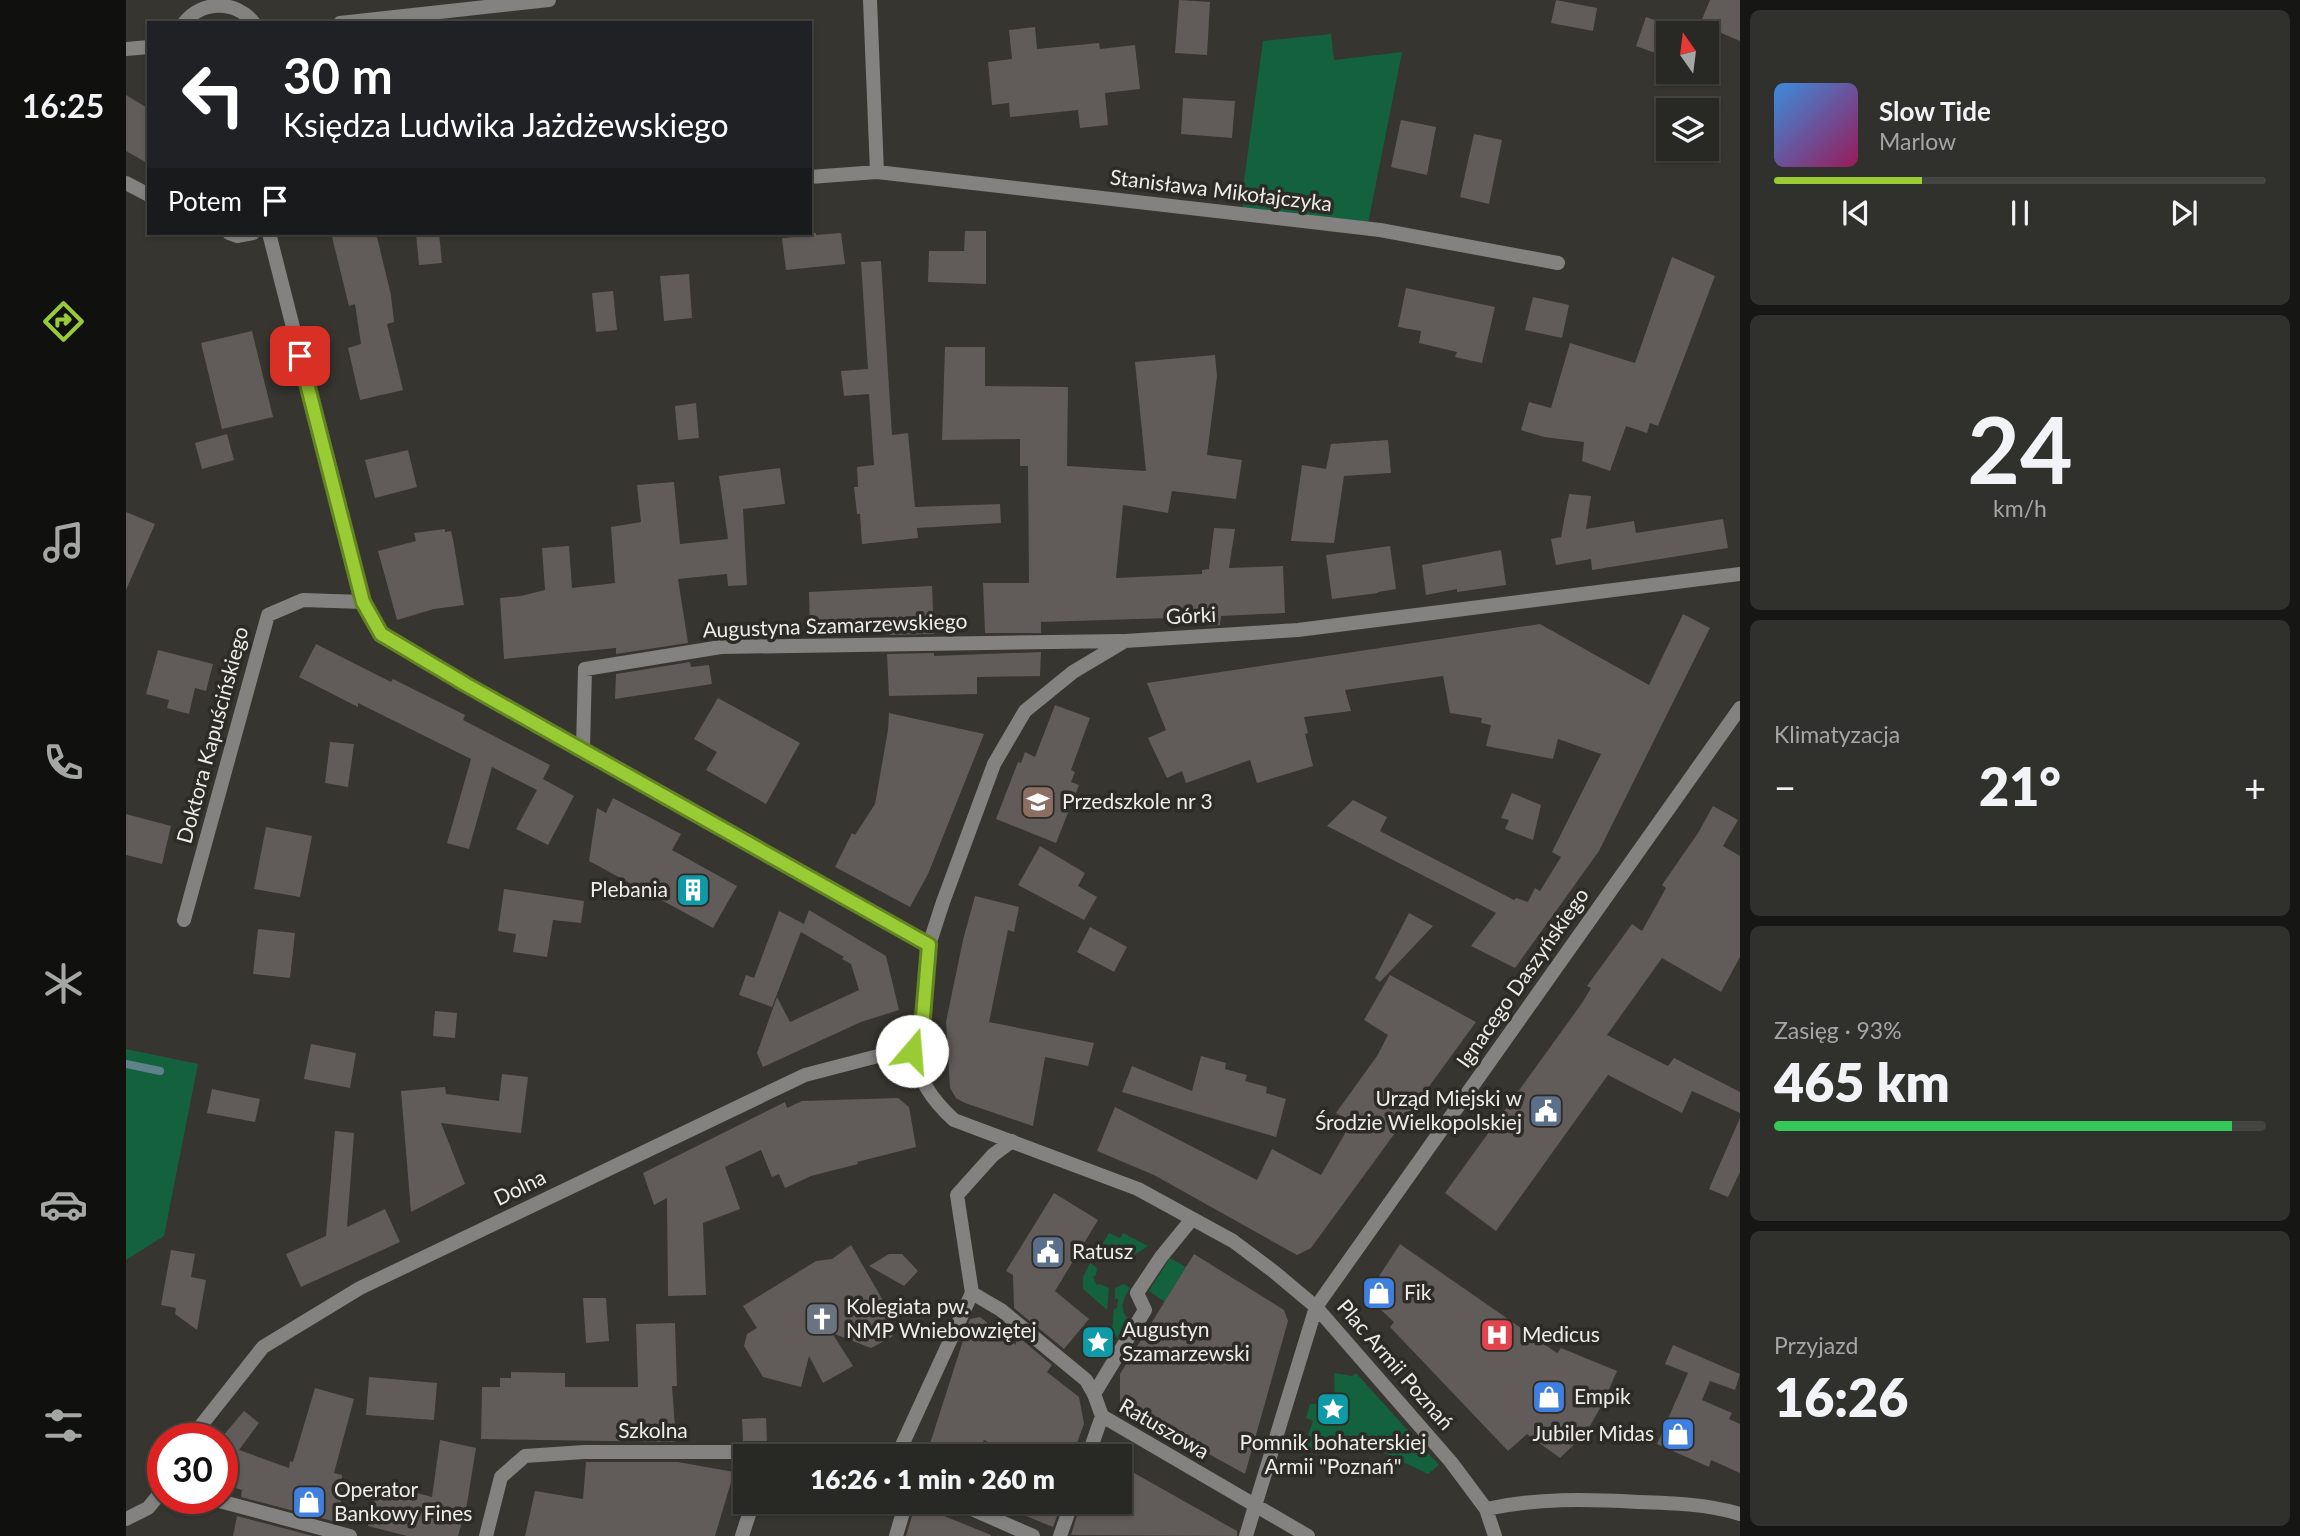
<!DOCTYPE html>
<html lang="pl">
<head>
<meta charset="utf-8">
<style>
	:root { --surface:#282824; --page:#30302c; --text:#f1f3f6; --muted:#a5a6a6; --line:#444441; --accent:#99cb35 }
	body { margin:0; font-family:Lato,sans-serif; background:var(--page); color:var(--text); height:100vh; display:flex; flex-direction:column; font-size:26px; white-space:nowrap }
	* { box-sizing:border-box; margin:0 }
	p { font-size:23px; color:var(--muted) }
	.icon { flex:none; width:38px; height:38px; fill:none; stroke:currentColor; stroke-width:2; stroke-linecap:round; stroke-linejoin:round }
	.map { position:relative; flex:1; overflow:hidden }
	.details { display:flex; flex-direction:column; gap:10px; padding:10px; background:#161614; width:560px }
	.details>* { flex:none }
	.hud { position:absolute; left:21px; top:21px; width:665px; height:214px; border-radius:0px; box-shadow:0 2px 5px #0004,0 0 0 2px var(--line); background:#202124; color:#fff; overflow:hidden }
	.needle { width:46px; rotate:346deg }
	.tools { position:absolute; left:1530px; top:21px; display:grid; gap:14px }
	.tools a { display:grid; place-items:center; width:63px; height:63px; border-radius:0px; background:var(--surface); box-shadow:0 2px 5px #0004,0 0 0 2px var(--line); font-size:35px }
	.speed { position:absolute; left:21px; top:1423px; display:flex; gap:14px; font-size:35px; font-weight:700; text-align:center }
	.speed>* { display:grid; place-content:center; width:91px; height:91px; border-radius:50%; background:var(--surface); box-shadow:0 2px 5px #0004,0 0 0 2px var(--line); line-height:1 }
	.speed .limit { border:10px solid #d22; background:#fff; color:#111 }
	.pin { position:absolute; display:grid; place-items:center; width:60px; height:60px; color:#fff; margin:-30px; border-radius:14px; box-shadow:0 4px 10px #0006 }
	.me { position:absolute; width:77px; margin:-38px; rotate:18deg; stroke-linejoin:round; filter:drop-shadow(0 0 5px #0008) }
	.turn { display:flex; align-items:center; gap:24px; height:147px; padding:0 21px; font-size:32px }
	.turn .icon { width:91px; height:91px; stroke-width:2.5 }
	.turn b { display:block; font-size:49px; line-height:60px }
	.then { display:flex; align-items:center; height:66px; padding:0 21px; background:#0003; gap:14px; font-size:26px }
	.big { font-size:52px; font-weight:800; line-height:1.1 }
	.details .widget { flex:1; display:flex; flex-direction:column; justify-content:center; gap:10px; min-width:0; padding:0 24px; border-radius:10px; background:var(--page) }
	.details .dial { align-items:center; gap:0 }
	.dial b { font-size:91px; line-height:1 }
	.song { display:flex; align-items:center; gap:21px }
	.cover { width:84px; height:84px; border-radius:10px; background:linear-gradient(135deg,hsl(210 70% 55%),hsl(330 70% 35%)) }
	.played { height:7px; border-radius:4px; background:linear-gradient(90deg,var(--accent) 30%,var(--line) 30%) }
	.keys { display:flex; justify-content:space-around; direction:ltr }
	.heat { display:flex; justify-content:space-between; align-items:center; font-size:38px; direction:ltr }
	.charge { height:10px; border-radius:5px; background:linear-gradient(90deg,#34c759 93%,var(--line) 0) }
	.trip { position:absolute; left:607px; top:1444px; width:399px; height:70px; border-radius:0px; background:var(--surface); box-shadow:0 2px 5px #0004,0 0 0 2px var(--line); font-weight:800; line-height:70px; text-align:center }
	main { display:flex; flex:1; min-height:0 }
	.menu { display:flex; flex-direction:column; width:126px; justify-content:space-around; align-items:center; background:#10100e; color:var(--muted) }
	.menu .icon { width:49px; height:49px }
	.menu .current { color:var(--accent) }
	.menu b { font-size:32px; color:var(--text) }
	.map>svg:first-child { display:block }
	.green { fill:#14613d }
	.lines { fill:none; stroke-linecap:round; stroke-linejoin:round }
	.stream { stroke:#5f828a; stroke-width:8 }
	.building { fill:#615b59 }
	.pedestrian { stroke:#838280; stroke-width:14 }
	.minor { stroke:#838280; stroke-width:14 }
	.route-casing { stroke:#638422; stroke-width:18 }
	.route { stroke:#99cb35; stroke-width:12 }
	.labels { text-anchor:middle; stroke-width:7; stroke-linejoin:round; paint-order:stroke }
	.street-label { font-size:21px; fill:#edece9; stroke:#2c2b26 }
	.poi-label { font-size:21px; fill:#edece9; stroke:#2c2b26; text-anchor:start }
</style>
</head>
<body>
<main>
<nav class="menu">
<b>16:25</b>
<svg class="icon current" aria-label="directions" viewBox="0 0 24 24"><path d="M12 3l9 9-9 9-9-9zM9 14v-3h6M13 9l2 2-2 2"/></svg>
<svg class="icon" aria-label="music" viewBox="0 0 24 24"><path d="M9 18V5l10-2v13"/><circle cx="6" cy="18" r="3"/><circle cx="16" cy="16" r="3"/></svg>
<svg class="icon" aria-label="phone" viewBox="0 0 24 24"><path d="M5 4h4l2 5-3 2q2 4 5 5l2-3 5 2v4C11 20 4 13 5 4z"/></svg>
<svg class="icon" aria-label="climate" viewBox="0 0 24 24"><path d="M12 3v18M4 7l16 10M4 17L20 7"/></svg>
<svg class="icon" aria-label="car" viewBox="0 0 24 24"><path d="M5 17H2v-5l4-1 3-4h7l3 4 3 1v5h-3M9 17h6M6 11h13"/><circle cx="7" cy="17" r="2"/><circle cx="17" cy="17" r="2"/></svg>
<svg class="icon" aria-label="filters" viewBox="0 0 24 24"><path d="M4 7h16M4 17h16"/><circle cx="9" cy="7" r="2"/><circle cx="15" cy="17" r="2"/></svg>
</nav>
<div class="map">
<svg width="1614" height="1536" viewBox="0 0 1614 1536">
	<rect width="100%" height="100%" fill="#363530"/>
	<path class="green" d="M1205,34L1208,60L1276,52L1242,224L1117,212V188L1137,41Z
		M0,1049L72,1064L38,1236L0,1260Z
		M983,1233L994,1238L997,1233L1022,1246L998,1262L991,1257V1253L982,1254V1258L975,1262L968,1258Z
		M1044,1258L1060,1267L1039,1302L1023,1291Z
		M964,1263L971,1268L970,1275L967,1277L971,1285L974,1284L983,1288L981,1310L957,1289V1277Z
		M998,1284L1004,1288C997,1299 992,1309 1003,1320L992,1339L986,1330L988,1309L991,1308L992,1299H989V1288Z
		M1208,1373L1226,1376L1230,1373L1313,1465L1302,1474L1222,1435L1184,1452L1180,1441L1187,1421L1180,1418L1184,1404H1195L1194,1412L1220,1414V1402L1209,1401Z"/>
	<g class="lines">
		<path class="stream" d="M0,1064L34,1071"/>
	</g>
	<path class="building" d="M1053,0L1084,2L1081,55L1049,53Z
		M1430,0L1471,8L1467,31L1425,23Z
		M1584,0H1614V41L1574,24Z
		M1520,17L1542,25L1532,54L1510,46Z
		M909,27L911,49L973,43L974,49L1009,45L1014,89L979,93L982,125L954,128L952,110L884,117L883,103L866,105L862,62L886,59L883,30Z
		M0,95L23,109V164L0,151Z
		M1057,98L1109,101L1106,138L1055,134Z
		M1275,120L1310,127L1301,175L1265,167Z
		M1348,134L1376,140L1363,204L1334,197Z
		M839,231H860V284L802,282L803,251H838Z
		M205,233H250L265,295L268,322L261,324L277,390L234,400L222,348L235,344L229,304L223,306Z
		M290,233H313L316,263L293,265Z
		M667,233H690V235L715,233L719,264L660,270L656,238L668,237Z
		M1546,257L1589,276L1532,426L1524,423L1521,433L1500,426L1484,471L1456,461L1458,442L1418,437L1395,430L1403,402L1425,408L1444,343L1509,363Z
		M755,261L766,435L782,433L789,507L874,504L875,523L791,528L792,538L736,544L734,514H731L728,487H732L731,467L748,465L743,394L718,396L715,371L742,369L735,262Z
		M563,274L566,318L538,321L534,276Z
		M1280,288L1369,307L1356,363L1329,357L1331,352L1293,343L1295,331L1272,327Z
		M487,291L491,330L470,332L466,293Z
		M1407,297L1443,305L1436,338L1399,330Z
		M126,331L147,417L96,429L75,343Z
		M819,347H859V386L942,387L941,466L1020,471L1009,362L1089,355L1091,376L1081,455L1116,460L1110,499L1046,491L1042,513L997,505L990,578L1076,574V570L1083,569L1088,528L1109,529L1103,568L1157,566L1159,613L1095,616L1094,625L1085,626L1075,624L1076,617L915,622V633H859L857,583H903L902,466H894V439L816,440Z
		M570,403L573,438L552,440L549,406Z
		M101,434L108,460L76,469L69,443Z
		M1262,440L1265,473L1218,476L1208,543L1165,541L1176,465L1200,469L1205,444Z
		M282,450L291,487L249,498L239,460Z
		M654,468L659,504L617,509L621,585L602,586L601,574L552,579L562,643L490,654V648L378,659L374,598L395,596L419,590L416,548L443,546L446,588L489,583L485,527L515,522L511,485L548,482L554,544L602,539L593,476Z
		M1443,494L1465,496L1460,529L1508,521L1510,533L1597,519L1602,548L1466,570L1465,559L1430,565L1425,539L1435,537Z
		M0,512L29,524L0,590Z
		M319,529V532L325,531L327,539L338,605L308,609L271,620L252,551L290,541L288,533Z
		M1264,546L1270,589L1252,592V593L1206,599L1200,555Z
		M1375,550L1380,585L1331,592V589L1300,595L1296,565Z
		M806,586L808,634L760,635V627L684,628L683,592Z
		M1557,614L1584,628L1473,851L1389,968L1345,946L1370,913L1201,826L1227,800L1261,817L1254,831L1388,900L1390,898L1402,902L1409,888L1414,891L1435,857L1426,852L1475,754L1432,739L1427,759L1360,746L1365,725L1355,723L1356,718L1324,713L1317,676L1219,690L1225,711L1178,717L1182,733L1179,734L1187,766L1131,783L1124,760L1060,783L1056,771L1041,778L1022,738L1040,730L1021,683L1414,624L1523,685Z
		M190,644L265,682L267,679L339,715L337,720L424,765L417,779L448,796L422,845L390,829L411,790L366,767L343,849L321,843L345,759L232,703V707L173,677Z
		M32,650L87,664L80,691L69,688L63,714L41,708L43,700L20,694Z
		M915,652L914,676L851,677V694L763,696L761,654L808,653V656Z
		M564,662L565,667L583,665L586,684L489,699L490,674Z
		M592,698L674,743L640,804L580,770L591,752L568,739Z
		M929,705L964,718L945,770L949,772L945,782L953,785L930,843L870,819L892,762L895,763L899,752L909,757Z
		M763,713L858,734L802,874L784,907L709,867L726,833L729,835L749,804L762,730Z
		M204,742L228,744L222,787L199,783Z
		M1386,793L1415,805L1407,840L1379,829L1383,820L1375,818Z
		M487,798L555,834L546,850L611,886L587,928L463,861L471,808L480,813Z
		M1587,806L1612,820L1597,846L1614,856V957L1595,992L1536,958L1481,1035L1542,1066L1548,1058L1614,1092V1113L1566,1091L1556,1113L1482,1075L1370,1231L1319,1193L1456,1003L1465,988L1461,986L1506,924L1516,931L1540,888L1536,885L1572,833Z
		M0,814L45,826L36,864L0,855Z
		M140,827L186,836L174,897L128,889Z
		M914,846L959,873L952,886L971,897L958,920L892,885Z
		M378,889L458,901L455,923L427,920L421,957L387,952L390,934L372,931Z
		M849,896L893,907L888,932L882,930L863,1022L968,1043L962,1066L919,1057L907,1126L839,1103L830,1098L824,1088L820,1022L837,940Z
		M683,910L760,956L773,1010L735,1022L637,1067L631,1053L651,997L664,1022L733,990L725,964L716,959L718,957L675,932Z
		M653,911L678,924L646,1007L613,995L620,975L628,978Z
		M1283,913L1307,926L1254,982L1249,978Z
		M964,927L1001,947L988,972L951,952Z
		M132,929L169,933L164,978L127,974Z
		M1264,975L1350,1022L1185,1248L1171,1255L1028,1175L971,1151L989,1107L1131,1180L1146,1149L1195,1175L1225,1123L1210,1113L1251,1056L1262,1035L1238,1020Z
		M309,1011L331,1013L329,1038L307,1036Z
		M185,1044L230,1053L224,1088L178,1079Z
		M1075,1056L1100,1063L1099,1069L1121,1075L1119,1081L1141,1087L1140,1093L1160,1099L1150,1137L996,1092L1006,1066L1066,1091Z
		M376,1074L402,1077L395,1133L315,1123L339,1184L285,1212L275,1091L319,1087L320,1094L373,1101Z
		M86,1089L134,1099L129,1122L81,1113Z
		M772,1098L783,1107L790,1147L731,1162L732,1164L685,1176L659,1188L653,1174L646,1177L635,1150L599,1167L614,1209L577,1223L580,1295L542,1296L541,1198L528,1205L517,1173L659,1102L661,1108L676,1101Z
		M1614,1118V1172L1602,1197L1583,1189Z
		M209,1131L228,1133L221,1227L259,1209L274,1242L175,1287L160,1254L200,1236Z
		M928,1193L972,1220L929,1291L963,1319L938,1349L888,1308L887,1275L880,1271Z
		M1274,1244L1431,1353L1435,1348L1491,1371L1478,1401L1460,1433L1434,1458L1401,1434L1382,1451L1264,1327L1268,1322L1240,1296Z
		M725,1245L770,1323L766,1337L745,1348L706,1333L727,1366L697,1383L683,1356L675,1387L637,1377L618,1346L621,1334L631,1328L617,1306L690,1261L706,1259Z
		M45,1250L69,1254L65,1277L80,1280L71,1330L49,1314L50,1308L35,1305Z
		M763,1254H776L792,1271L778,1286L743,1266Z
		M1068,1254L1158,1310L1162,1321L1119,1474L994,1405V1374Z
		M457,1298H480L483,1341L460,1343Z
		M854,1317L890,1345L889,1334L926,1365L921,1372L953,1397L958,1424L946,1456H911L877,1443L875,1448L858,1440L851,1456H800L843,1322L844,1319Z
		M549,1323L551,1386H546L550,1442L355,1439L356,1387H374V1378H385V1372L439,1373V1387H512L510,1324Z
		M1547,1345L1614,1374L1609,1390L1584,1381L1576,1400L1606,1413L1603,1419L1614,1424V1473L1585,1460L1583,1467L1531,1444L1562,1373L1539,1364Z
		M243,1377L311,1383L308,1420L240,1415Z
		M189,1388L228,1399L208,1473L216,1475L214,1523L115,1497L116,1490L96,1484V1437L118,1411L133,1423L113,1450L163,1468L164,1461L167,1462Z
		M640,1418L641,1441H617L616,1419Z
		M314,1440L350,1448L341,1504L332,1536H281L242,1526L253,1483L306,1497Z
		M460,1462H552L608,1472L589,1536H399L409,1491L457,1499Z
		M994,1465L1111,1531V1536L945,1535L955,1502H994Z
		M866,1502H936L927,1527Z
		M791,1505L865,1535V1536H780L789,1506Z
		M111,1516L187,1536H107Z"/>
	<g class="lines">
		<path class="pedestrian" d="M968,1394L1019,1310L1011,1293L1035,1257L1066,1219
			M770,1536L780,1502
			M1120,1536L1129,1506"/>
		<path class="minor" d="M744,0L751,172L1254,230L1432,263
			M58,23C76,0 110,0 128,23
			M214,23L423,0
			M0,49L23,47
			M684,177L751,172
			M0,183L23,195
			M103,233L111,236L127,233
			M143,233L237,602L255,634L339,684L803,945
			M457,748L459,669L595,647L996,641
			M58,920L142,615L177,600L237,602
			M786,1051L797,1017L803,945L817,902L868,764L899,711L947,672L999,641L1172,630L1614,574
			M786,1051C797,1084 802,1096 828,1120L1012,1189L1107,1241L1147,1271L1190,1307L1325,1462L1360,1509L1369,1536
			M846,1293L875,1310L960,1380L968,1394L976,1416L1182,1536
			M846,1293L831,1195L867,1155L886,1141
			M67,1438L73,1428L137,1347L234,1288L679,1075L752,1056L786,1051
			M771,1456L846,1293
			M962,1456L976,1416
			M82,1498L224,1536
			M830,1502L907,1536
			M1129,1506L1190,1307L1614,708
			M1360,1509C1411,1498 1460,1499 1512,1502C1546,1503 1581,1504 1614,1514
			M0,1519L22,1508L37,1490
			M360,1536L375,1477L399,1456L458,1452H707L748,1456
			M616,1536L627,1502
			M934,1536L946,1502"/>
	</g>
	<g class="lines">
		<g class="route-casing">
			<path id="route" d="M174,356L237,602L255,634L339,684L803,945L797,1017L786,1051"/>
		</g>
		<use href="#route" class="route"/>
	</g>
	<defs>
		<g id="school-square" transform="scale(1.75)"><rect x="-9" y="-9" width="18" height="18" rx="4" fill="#8d6e63" stroke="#2c2b26"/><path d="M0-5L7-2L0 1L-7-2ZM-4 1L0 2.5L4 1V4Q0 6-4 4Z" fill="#fff"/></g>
		<g id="building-square" transform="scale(1.75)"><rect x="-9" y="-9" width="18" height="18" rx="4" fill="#0f9aa8" stroke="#2c2b26"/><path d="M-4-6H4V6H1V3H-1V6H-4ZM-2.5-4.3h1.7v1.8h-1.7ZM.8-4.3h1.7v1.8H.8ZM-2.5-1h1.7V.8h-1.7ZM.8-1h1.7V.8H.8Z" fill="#fff"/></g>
		<g id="civic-square" transform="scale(1.75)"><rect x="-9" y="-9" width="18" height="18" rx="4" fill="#5c6f8a" stroke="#2c2b26"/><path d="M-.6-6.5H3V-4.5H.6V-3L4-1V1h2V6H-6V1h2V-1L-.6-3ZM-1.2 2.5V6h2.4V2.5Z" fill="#fff"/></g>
		<g id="shop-square" transform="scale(1.75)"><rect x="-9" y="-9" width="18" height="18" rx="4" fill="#3f7fe0" stroke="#2c2b26"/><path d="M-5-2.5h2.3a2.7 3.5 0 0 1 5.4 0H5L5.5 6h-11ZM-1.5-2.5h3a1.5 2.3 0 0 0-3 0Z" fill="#fff"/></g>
		<g id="church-square" transform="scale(1.75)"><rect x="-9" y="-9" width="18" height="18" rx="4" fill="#6b7280" stroke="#2c2b26"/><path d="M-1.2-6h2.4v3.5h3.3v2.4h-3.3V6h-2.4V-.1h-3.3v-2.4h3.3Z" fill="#fff"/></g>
		<g id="hospital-square" transform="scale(1.75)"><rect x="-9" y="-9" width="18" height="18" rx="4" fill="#e0444e" stroke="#2c2b26"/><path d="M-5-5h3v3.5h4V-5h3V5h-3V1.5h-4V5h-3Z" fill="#fff"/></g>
		<g id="sight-square" transform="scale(1.75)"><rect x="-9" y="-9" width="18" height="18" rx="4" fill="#0f9aa8" stroke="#2c2b26"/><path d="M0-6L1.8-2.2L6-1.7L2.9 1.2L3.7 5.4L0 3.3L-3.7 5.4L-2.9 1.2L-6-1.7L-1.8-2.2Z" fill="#fff"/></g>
	</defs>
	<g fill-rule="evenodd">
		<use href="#school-square" x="912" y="802"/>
		<use href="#building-square" x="567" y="890"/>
		<use href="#civic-square" x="1420" y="1111"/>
		<use href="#civic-square" x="922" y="1252"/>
		<use href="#shop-square" x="1253" y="1293"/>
		<use href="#church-square" x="696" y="1319"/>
		<use href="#hospital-square" x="1371" y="1335"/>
		<use href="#sight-square" x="972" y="1342"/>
		<use href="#shop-square" x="1423" y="1397"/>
		<use href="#sight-square" x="1207" y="1409"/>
		<use href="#shop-square" x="1552" y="1434"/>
		<use href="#shop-square" x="183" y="1502"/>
	</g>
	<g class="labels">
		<g class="street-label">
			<text transform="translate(1095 191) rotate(7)" y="7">Stanisława Mikołajczyka</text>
			<text transform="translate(1065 616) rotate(-3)" y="7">Górki</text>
			<text transform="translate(709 626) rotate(-2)" y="7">Augustyna Szamarzewskiego</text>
			<text transform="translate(87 735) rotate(-75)" y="7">Doktora Kapuścińskiego</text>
			<text transform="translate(1397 978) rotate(-55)" y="7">Ignacego Daszyńskiego</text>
			<text transform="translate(394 1188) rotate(-26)" y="7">Dolna</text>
			<text transform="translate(1269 1365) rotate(49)" y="7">Plac Armii Poznań</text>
			<text transform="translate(1038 1429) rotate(30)" y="7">Ratuszowa</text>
			<text x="527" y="1438">Szkolna</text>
		</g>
		<g class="poi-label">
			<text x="936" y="809">Przedszkole nr 3</text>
			<text x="542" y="897" text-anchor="end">Plebania</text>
			<text x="1396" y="1106" text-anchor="end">Urząd Miejski w<tspan x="1396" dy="24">Środzie Wielkopolskiej</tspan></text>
			<text x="946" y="1259">Ratusz</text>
			<text x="1278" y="1300">Fik</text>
			<text x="720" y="1314">Kolegiata pw.<tspan x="720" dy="24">NMP Wniebowziętej</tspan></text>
			<text x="996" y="1337">Augustyn<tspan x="996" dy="24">Szamarzewski</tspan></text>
			<text x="1396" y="1342">Medicus</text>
			<text x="1448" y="1404">Empik</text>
			<text x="1528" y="1441" text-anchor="end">Jubiler Midas</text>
			<text x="1207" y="1450" text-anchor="middle">Pomnik bohaterskiej<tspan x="1207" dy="24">Armii "Poznań"</tspan></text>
			<text x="208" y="1497">Operator<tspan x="208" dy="24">Bankowy Fines</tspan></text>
		</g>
	</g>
</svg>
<div class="tools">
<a><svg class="needle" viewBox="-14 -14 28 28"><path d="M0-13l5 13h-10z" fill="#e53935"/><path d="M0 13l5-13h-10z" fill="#a5a6a6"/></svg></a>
<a><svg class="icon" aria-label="layers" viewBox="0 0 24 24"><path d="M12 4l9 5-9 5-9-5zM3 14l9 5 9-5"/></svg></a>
</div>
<div class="speed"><div class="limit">30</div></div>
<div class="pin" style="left:174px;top:356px;background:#d93025"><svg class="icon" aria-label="arrive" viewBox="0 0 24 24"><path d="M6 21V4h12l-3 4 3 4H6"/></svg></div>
<svg class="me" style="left:786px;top:1051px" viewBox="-20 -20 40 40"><circle r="19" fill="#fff"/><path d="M0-13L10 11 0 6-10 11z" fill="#99cb35"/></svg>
<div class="trip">16:26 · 1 min · 260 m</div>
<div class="hud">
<div class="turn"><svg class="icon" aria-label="left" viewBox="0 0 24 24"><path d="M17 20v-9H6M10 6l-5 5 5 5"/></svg><div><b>30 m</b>Księdza Ludwika Jażdżewskiego</div></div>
<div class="then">Potem<svg class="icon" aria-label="arrive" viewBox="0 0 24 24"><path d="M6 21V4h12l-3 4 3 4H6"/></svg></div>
</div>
</div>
<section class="details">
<div class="widget">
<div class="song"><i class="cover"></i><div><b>Slow Tide</b><p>Marlow</p></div></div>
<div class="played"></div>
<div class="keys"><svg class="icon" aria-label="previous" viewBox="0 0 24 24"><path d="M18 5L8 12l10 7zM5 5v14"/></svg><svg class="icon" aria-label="pause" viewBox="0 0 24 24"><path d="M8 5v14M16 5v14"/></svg><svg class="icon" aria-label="next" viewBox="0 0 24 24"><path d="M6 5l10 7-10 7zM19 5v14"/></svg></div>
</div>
<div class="widget dial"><b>24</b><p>km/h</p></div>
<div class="widget"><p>Klimatyzacja</p>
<div class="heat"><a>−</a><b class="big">21°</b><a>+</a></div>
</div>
<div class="widget"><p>Zasięg · 93%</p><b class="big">465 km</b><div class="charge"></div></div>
<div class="widget"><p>Przyjazd</p><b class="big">16:26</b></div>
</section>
</main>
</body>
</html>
